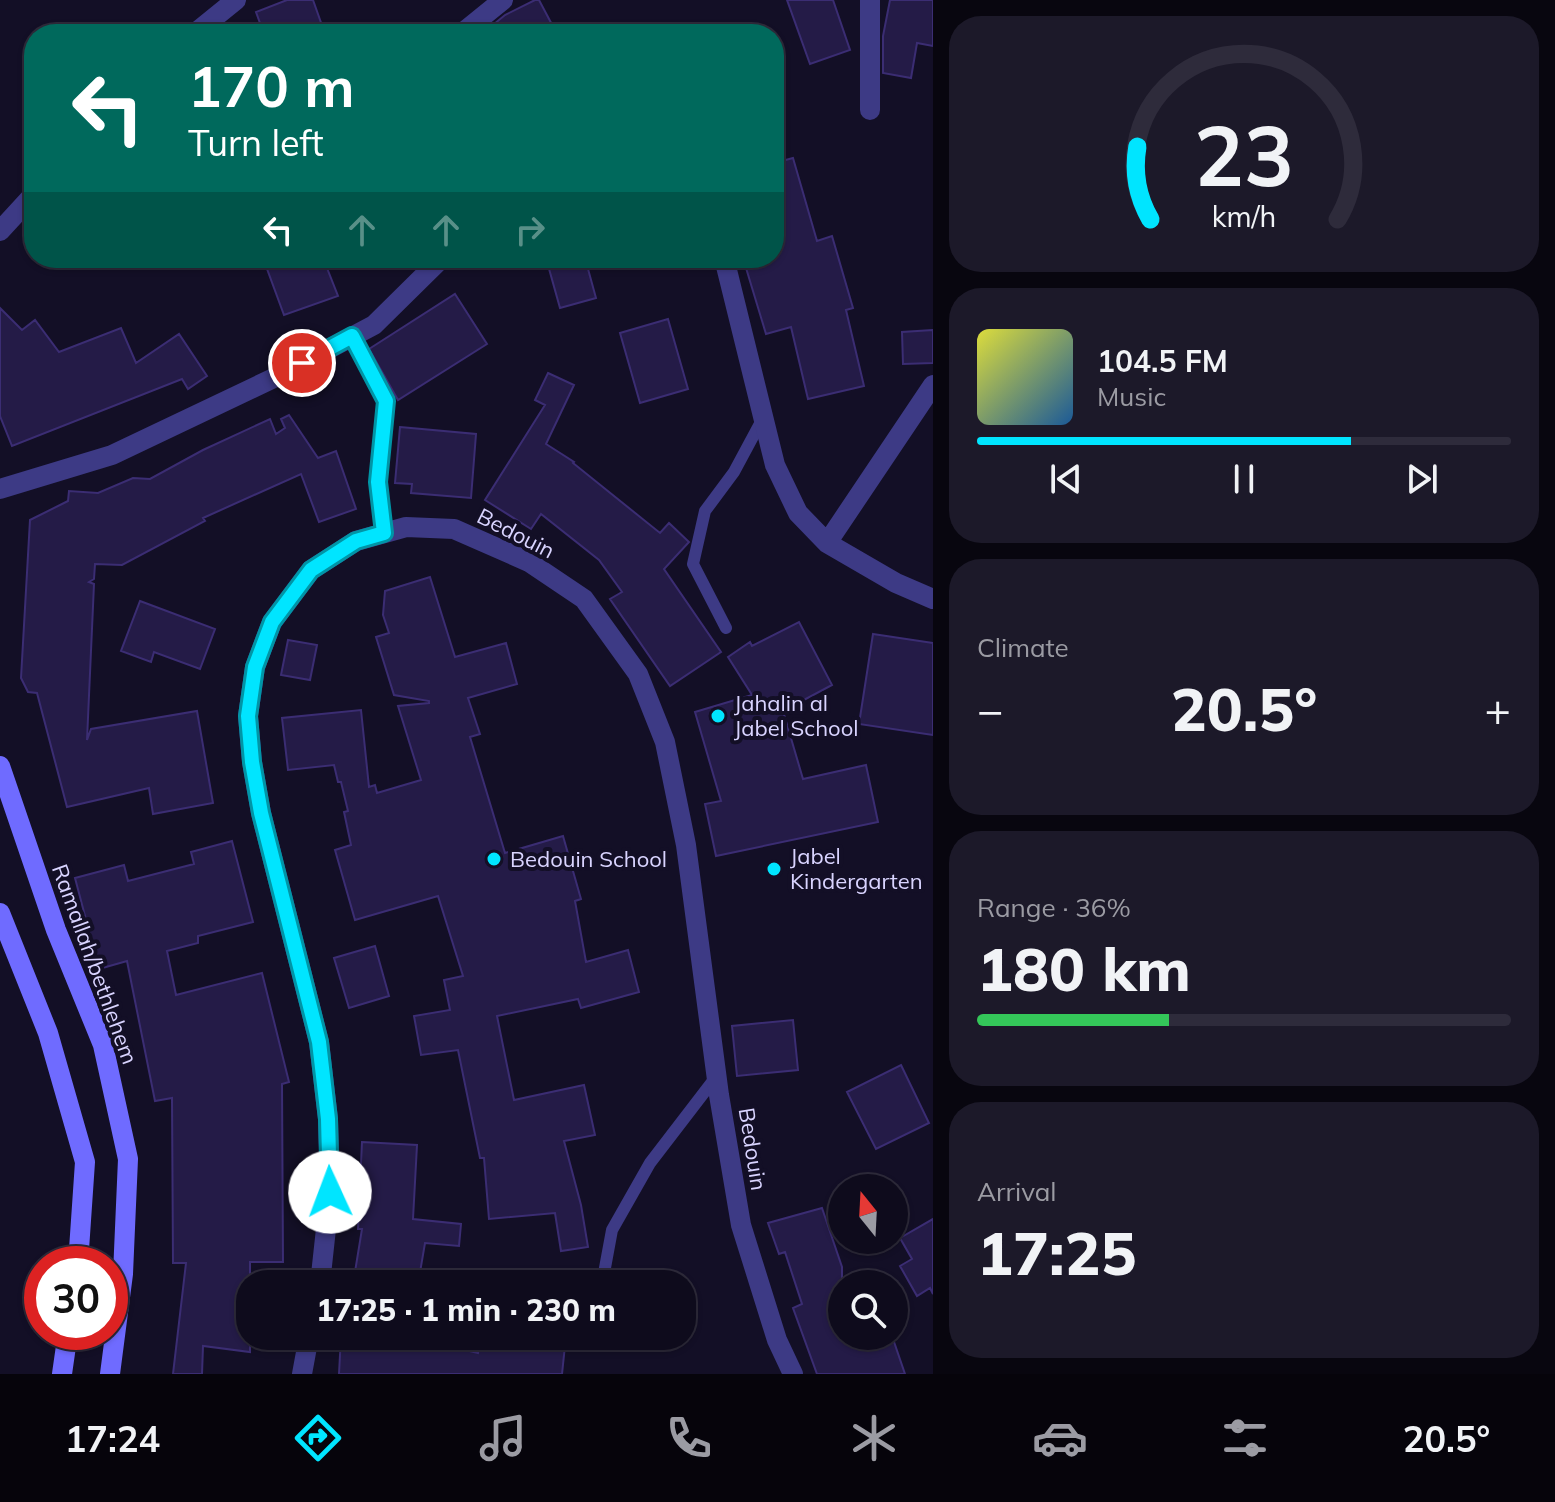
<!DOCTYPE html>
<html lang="en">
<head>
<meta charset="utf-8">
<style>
	:root { --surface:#0e0b1c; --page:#1c1929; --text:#f1f3f6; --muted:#9b9ba3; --line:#2e2b3b; --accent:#00e5ff }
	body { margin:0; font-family:Mulish,sans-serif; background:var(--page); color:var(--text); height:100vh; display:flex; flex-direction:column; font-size:30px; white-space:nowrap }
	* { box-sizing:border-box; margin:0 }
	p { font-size:26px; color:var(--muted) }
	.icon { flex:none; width:44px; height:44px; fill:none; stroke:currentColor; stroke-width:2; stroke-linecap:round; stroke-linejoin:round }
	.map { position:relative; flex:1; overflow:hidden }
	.drawer { display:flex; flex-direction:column; gap:16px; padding:16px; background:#08060f; width:622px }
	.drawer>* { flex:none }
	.top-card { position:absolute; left:24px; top:24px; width:760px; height:244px; border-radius:32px; box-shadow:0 2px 6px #0004,0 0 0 2px var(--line); background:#00695c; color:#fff; overflow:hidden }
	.needle { width:52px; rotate:342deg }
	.tools { position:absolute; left:828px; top:1174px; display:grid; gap:16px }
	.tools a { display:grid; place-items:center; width:80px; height:80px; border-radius:50%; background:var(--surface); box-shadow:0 2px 6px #0004,0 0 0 2px var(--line); font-size:40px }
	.speed { position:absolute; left:24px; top:1246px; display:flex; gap:16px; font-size:40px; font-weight:700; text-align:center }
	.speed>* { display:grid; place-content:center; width:104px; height:104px; border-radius:50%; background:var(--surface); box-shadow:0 2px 6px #0004,0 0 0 2px var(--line); line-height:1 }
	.speed .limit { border:12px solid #d22; background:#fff; color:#111 }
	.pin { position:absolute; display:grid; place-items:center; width:68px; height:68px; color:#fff; margin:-34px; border:4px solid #fff; border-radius:50%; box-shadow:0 2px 8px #0007 }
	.me { position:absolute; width:88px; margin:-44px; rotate:358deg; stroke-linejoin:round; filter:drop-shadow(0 0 6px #0008) }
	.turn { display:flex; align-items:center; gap:28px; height:168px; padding:0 32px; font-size:36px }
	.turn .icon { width:104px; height:104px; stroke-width:2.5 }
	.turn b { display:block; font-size:56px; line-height:68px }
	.lanes { display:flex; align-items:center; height:76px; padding:0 32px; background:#0003; justify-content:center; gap:40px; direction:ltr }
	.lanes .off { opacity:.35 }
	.big { font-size:60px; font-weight:800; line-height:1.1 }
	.drawer .widget { flex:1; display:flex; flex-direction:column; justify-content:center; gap:12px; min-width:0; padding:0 28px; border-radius:32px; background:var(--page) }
	.drawer .dial { align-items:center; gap:0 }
	.dial svg { height:208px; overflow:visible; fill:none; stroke:var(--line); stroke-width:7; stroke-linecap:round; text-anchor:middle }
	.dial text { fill:var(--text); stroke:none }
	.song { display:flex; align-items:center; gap:24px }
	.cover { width:96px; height:96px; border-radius:12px; background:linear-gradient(135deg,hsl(60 70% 55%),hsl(210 70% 35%)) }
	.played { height:8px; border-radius:4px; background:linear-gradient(90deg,var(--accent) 70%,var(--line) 70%) }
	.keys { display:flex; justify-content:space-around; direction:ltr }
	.heat { display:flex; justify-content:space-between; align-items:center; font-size:44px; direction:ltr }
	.charge { height:12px; border-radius:6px; background:linear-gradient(90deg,#34c759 36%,var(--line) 0) }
	.trip { position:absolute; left:236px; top:1270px; width:460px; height:80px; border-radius:32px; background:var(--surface); box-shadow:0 2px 6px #0004,0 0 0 2px var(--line); font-weight:800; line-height:80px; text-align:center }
	.menu { display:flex; height:128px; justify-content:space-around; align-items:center; background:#06040b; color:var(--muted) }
	.menu .icon { width:56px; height:56px }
	.menu .selected { color:var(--accent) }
	.menu b { font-size:36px; color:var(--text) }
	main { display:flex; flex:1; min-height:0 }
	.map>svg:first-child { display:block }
	.building { fill:#241b47; stroke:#3b2d73; stroke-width:2 }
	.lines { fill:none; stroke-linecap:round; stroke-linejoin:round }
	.service { stroke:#3d3a85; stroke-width:12 }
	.minor { stroke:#3d3a85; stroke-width:20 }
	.secondary { stroke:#6f6bff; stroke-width:20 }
	.route-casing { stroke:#0095a6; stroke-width:20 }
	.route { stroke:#00e5ff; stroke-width:14 }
	.poi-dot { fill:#00e5ff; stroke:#130f26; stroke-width:3 }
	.labels { text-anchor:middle; stroke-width:8; stroke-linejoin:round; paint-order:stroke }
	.street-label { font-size:22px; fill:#d9d4ff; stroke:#130f26 }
	.poi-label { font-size:22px; fill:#d9d4ff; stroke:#130f26; text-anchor:start }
</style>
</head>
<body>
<main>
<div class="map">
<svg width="933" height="1374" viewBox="0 0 933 1374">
	<rect width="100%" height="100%" fill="#130f26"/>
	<path class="building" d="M287,0H313L325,34H264L256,12Z
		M535,0H539L557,34H482L505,15Z
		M787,0H833L850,50L810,64Z
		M890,0H933V46L917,43L911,78L883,73V36Z
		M793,158L817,241L832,236L853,308L846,310L864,386L808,399L791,327L766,334L743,258H774V163Z
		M263,258H323L338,296L284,315Z
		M546,258H585L596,298L560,308Z
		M455,294L487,344L398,400L369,349Z
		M0,308L22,330L35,320L59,352L121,328L136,363L179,334L207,376L188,389L182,379L12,446L0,416Z
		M668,319L688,389L640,403L620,333Z
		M933,330V363L903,364L902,332Z
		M548,373L574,385L546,444L574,462L573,463L660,533L669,523L689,542L664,569L721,652L670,686L610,599L622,592L599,560L541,514L531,529L485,500L545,405L535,400Z
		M289,415L318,458L336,451L356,509L319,522L301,474L203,518L205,521L122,565L95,564L94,579L89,582L94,584L87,740L91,729L197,711L213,803L153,814L149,788L67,807L37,693L28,692L21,678L30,520L68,501L69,491L98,493L133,478L150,479L203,450L270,419L276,434L285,428L281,419Z
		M400,427L476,434L471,498L411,493L412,484L395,483Z
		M430,577L455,657L506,643L517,684L468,698L480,734L470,737L505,853L563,836L581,899L575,901L586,962L628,950L639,992L581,1008L578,999L497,1016L514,1100L584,1085L595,1135L564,1141L581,1205L588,1247L561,1251L555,1213L489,1219L484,1158H480L458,1050L421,1055L414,1016L450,1010L444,980L463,976L438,896L355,920L335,850L351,845L344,812L348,811L341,782H338L334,765L288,770L282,718L361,710L369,787L375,785L377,793L421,780L398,706L429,703V701L394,695L376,637L389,633L383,615L385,591Z
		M140,601L215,629L200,669L154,652L151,662L121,651Z
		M799,622L832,685L783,711L803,779L866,765L878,822L716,856L705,804L721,801L695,712L752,695L728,657L750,642L752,646Z
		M873,634L933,643V735L859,724Z
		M288,640L317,645L310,680L281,675Z
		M232,841L253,922L198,936V943L167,951L176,995L262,973L289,1082L282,1084L283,1262H250V1352L203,1346L202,1374H173L186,1263H173L172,1098L155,1101L127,961L99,969L75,878L124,865L128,881L194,864L191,852Z
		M375,946L389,996L349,1008L334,958Z
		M793,1020L798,1070L737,1076L732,1026Z
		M901,1065L929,1123L876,1149L847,1092Z
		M362,1142L417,1145L413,1219L461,1224L459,1246L425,1243L418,1284H353L362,1229H358Z
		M822,1208L842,1267V1336H892L905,1374H817L793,1308L802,1304L785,1252L779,1254L768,1223Z
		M933,1219V1294L930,1288L917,1296L900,1266L912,1259L900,1238Z
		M341,1336H406L478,1353L481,1336H566L562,1374H339Z"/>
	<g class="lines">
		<path class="service" d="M352,336L386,401L378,482L384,533
			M726,628L693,564L705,511L734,472L763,418
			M602,1284L612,1230L650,1163L716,1077"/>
		<path class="minor" d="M194,34L236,0
			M461,34L503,0
			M870,110V0
			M0,231L34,194
			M724,258L775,465L798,513L827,543L896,583L933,599
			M0,489L112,455L278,376L374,325L442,258
			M827,543L933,385
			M320,1284L330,1192L328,1119L319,1042L261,813L252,762L248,716L255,667L272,622L311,570L356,541L406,527L454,529L529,562L584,599L638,674L665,742L686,845L719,1095L741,1225L777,1340L793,1374
			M302,1374L309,1336"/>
		<path class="secondary" d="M0,766L56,930L103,1045L128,1159L123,1274L110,1374
			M0,913L48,1033L85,1162L78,1264
			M62,1374L68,1332"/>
	</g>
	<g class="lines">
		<g class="route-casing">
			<path id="route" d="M302,363L352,336L386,401L378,482L384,533L356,541L311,570L272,622L255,667L248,716L252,762L261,813L319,1042L328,1119L330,1192"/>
		</g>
		<use href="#route" class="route"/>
	</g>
	<g class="poi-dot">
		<circle cx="718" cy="716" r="8"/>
		<circle cx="494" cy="859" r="8"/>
		<circle cx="774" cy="869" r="8"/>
	</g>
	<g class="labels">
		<g class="street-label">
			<text transform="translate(516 533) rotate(27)" y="8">Bedouin</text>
			<text transform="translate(95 964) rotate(70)" y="8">Ramallah/bethlehem</text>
			<text transform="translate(753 1149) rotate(81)" y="8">Bedouin</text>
		</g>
		<g class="poi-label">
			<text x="734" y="711">Jahalin al<tspan x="734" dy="25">Jabel School</tspan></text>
			<text x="790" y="864">Jabel<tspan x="790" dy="25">Kindergarten</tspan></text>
			<text x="510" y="867">Bedouin School</text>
		</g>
	</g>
</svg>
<div class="tools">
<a><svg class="needle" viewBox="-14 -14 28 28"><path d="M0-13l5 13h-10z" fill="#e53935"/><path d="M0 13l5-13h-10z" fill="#9b9ba3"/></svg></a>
<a><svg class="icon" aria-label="search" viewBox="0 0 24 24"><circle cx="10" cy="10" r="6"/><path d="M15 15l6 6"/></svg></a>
</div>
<div class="speed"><div class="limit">30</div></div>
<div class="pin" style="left:302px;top:363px;background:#d93025"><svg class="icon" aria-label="arrive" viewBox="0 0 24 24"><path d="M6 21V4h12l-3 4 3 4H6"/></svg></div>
<svg class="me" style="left:330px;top:1192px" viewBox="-20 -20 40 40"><circle r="19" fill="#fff"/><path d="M0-13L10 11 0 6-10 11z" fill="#00e5ff"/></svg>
<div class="trip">17:25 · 1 min · 230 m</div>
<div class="top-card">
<div class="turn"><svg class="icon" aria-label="left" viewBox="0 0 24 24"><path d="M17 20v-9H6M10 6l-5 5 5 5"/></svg><div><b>170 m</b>Turn left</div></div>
<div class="lanes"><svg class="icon" aria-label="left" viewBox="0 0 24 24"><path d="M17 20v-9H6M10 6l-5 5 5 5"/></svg><svg class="icon off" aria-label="ahead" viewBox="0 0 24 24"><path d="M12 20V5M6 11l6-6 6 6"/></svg><svg class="icon off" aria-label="ahead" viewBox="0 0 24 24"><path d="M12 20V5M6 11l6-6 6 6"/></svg><svg class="icon off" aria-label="right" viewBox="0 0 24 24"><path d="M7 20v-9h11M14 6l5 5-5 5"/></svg></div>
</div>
</div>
<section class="drawer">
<div class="widget dial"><svg viewBox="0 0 100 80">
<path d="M14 69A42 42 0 1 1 86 69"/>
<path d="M14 69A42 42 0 0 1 9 41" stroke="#00e5ff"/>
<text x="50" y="56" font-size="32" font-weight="700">23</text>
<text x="50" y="72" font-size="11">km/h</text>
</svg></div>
<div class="widget">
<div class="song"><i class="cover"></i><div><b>104.5 FM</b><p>Music</p></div></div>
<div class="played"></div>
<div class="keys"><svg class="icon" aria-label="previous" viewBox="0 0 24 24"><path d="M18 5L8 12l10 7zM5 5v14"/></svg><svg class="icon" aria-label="pause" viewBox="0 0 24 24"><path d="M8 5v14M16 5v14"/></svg><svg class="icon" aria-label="next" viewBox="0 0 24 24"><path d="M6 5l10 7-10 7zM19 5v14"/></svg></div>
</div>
<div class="widget"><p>Climate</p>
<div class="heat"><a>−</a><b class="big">20.5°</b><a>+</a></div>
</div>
<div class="widget"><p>Range · 36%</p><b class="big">180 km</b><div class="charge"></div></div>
<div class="widget"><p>Arrival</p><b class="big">17:25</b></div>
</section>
</main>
<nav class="menu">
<b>17:24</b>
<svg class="icon selected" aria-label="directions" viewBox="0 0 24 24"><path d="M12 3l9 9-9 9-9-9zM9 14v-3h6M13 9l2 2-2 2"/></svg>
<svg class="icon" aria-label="music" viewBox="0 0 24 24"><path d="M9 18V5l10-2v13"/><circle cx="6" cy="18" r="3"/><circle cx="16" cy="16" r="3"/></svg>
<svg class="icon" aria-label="phone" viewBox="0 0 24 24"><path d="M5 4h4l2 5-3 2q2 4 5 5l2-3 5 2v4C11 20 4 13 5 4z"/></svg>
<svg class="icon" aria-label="climate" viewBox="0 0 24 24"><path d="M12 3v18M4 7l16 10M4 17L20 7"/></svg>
<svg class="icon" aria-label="car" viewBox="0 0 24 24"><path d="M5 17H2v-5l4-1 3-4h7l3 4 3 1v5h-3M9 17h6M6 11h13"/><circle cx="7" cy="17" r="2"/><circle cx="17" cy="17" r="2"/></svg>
<svg class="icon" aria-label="filters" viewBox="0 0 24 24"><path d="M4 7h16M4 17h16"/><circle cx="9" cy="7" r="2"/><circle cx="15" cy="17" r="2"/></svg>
<b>20.5°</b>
</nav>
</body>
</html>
